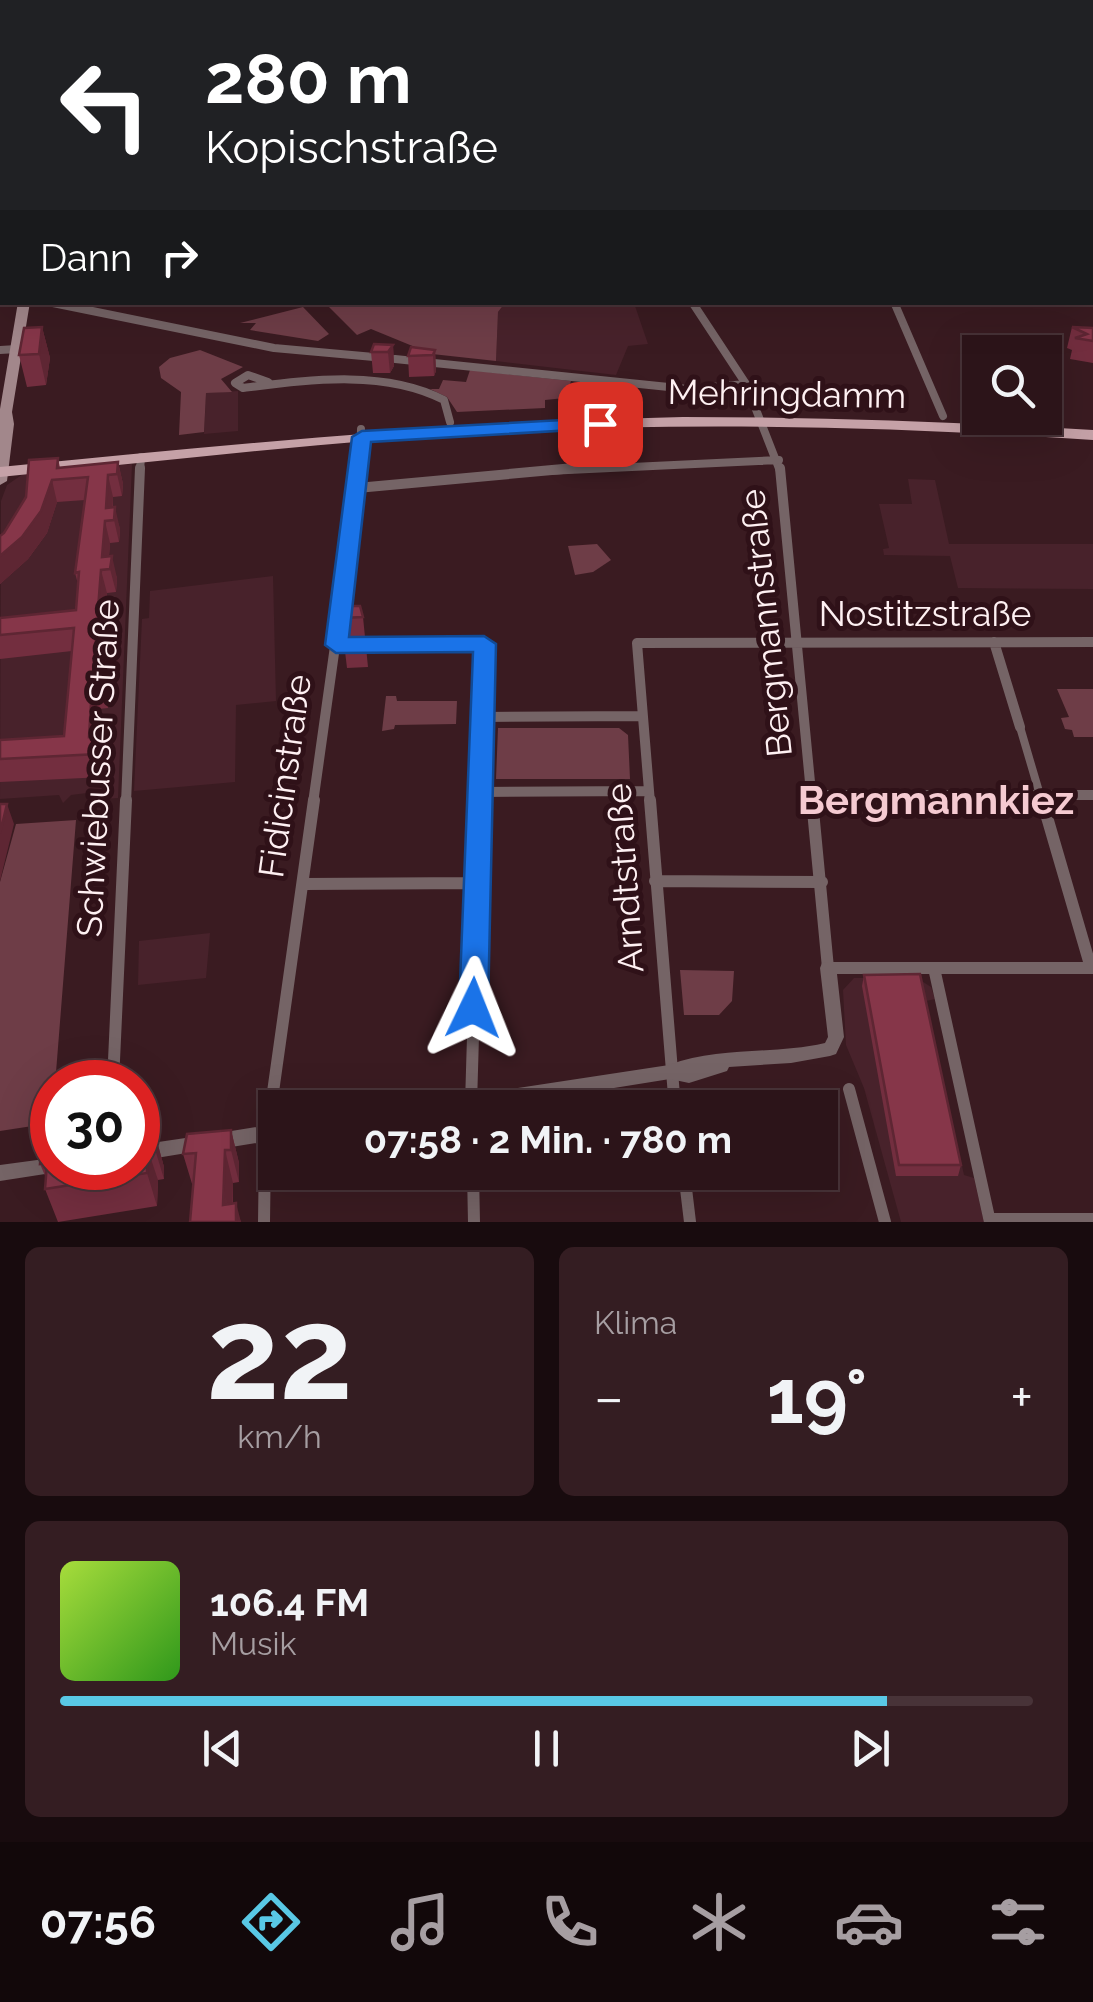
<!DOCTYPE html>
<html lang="de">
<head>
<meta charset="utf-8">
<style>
	:root { --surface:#2c1419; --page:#341d22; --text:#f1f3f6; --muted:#a69ea2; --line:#483338; --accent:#59c8e5 }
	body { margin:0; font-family:Raleway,sans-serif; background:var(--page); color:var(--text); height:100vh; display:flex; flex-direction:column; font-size:38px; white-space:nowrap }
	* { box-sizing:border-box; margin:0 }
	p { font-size:32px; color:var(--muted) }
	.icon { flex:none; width:55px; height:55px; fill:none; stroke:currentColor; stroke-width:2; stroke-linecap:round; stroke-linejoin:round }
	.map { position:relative; height:1222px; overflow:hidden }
	.side { display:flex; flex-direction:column; gap:25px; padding:25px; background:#180b0e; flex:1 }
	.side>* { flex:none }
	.top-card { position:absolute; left:0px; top:0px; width:1095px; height:305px; box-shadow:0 10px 40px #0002,0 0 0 2px var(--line); background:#202124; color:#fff; overflow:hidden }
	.buttons { position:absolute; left:962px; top:335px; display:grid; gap:20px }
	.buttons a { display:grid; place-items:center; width:100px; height:100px; border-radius:0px; background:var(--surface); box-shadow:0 10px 40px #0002,0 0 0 2px var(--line); font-size:50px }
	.speed { position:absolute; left:30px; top:1060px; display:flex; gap:20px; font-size:50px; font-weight:700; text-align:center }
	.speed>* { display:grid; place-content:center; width:130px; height:130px; border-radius:50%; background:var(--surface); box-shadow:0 10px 40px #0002,0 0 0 2px var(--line); line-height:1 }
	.speed .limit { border:15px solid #d22; background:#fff; color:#111 }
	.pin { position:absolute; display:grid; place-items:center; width:85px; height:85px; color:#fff; margin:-42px; border-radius:20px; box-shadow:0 5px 15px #0006 }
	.me { position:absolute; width:110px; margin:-55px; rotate:2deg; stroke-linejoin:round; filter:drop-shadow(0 0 8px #0008) }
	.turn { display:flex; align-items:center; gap:35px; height:210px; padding:0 40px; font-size:45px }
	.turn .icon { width:130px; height:130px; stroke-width:2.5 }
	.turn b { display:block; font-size:70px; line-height:85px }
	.then { display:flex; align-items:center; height:95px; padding:0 40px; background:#0003; gap:20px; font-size:38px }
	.big { font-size:75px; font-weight:700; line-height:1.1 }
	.side .card { flex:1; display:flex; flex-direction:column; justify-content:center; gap:15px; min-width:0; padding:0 35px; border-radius:15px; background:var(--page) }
	.side .dial { align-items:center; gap:0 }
	.dial b { font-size:130px; line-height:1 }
	.song { display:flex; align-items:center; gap:30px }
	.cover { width:120px; height:120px; border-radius:15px; background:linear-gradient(135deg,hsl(80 70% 55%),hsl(110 70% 35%)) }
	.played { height:10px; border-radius:5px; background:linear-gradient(90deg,var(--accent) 85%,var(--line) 85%) }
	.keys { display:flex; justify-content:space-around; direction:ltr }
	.heat { display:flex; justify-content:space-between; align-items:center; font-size:55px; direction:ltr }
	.side .tiles { flex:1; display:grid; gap:25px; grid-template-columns:1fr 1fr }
	.card:last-child { grid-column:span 2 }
	.trip { position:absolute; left:258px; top:1090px; width:580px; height:100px; border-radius:0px; background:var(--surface); box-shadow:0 10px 40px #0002,0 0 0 2px var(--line); font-weight:700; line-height:100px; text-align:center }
	.dock { display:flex; height:160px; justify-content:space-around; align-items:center; background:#12080a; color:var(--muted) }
	.dock .icon { width:70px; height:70px }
	.dock .current { color:var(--accent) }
	.dock b { font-size:45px; color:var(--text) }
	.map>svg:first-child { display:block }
	.built { fill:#48222b }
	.green { fill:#6e3d47 }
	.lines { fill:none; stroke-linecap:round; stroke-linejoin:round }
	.pedestrian { stroke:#756466; stroke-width:8 }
	.minor-far3 { stroke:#756466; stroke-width:6 }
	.minor-far2 { stroke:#756466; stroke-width:8 }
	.minor-far1 { stroke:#756466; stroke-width:10 }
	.minor { stroke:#756466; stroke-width:12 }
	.tertiary { fill:#756466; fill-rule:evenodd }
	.secondary { fill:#a2878b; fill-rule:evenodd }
	.primary { fill:#c5a1a7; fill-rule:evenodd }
	.rail { stroke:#c8b5b8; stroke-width:2.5; stroke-dasharray:8 8; stroke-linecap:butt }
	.wall { fill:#732e3f }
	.shaded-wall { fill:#5e2633 }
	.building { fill:#863649; stroke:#5e2633; stroke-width:2.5 }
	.route { fill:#1a73e8; stroke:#114b97; stroke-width:2.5 }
	.labels { text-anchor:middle; stroke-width:10; stroke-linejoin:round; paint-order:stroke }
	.street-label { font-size:35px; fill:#fef0f2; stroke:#2f1118 }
	.quarter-label { font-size:40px; font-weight:bold; fill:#f5cad1; stroke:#2f1118 }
</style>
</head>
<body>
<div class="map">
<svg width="1093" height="1222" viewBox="0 0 1093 1222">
	<rect width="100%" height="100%" fill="#3a1b21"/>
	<path class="built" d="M505,303H634L648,344L628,346L616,375L496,361L498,312Z
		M238,391V431L204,434L206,393Z
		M132,464L118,798L87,800V793L71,795L63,803L59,795L0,799L1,501L7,485L23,474Z
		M908,479L935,480L949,544H1093V589L958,588L950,556L884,555L883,549L889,548L879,504H912Z
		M273,576L276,701L236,705L235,782L134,791L142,619L149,618L150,591Z
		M210,933L206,978L138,985L139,941Z
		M854,978H917L931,987L935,999L926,1001L964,1175L974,1178L984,1222H901L864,1088L846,1045L843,990Z"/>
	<path class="green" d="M358,0H733L397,2Z
		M325,303H505L498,312L496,361L432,354L371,329L357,335Z
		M303,307L329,334L318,341L250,330L256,323H240Z
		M200,350L243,367L221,379L232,392L206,393L204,432L179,435L181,392L161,378L159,367L170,358Z
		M470,370L571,381L565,398L545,400V408L457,412L447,397L430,389H439L443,380L466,382Z
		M597,544L611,560L593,572L575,575L568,546Z
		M1057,689H1093V737H1074L1072,730L1065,729L1061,718L1069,717Z
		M386,696H396L397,701H457L456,724L395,725L394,729L382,731Z
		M498,728H619L628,735L630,779H496Z
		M76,820L52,1123L0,1131V882L16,824Z
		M680,970L734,971L732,1001L719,1015H684Z"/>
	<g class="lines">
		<path class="pedestrian" d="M1020,727L1040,795"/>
		<path class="minor-far3" d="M28,2L51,0"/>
		<path class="minor-far2" d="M48,302L274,348L385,358
			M692,302L746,384L780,471
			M894,302L943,416
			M0,350L17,349
			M395,359L688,389L746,384
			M268,382L248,375L235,383L243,388C308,380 384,369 444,400L450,422
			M140,471L141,457
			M360,471L361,429
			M547,471L779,460"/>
		<path class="minor-far1" d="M780,468L812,803
			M357,488L574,468
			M994,642L1020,727
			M352,645L485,644L480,803
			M482,717L642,716
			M480,792L648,791
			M814,795H1093
			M1040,795L1042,803
			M126,803L140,468
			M313,803L360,468
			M650,803L637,643L1093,642"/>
		<path class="minor" d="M650,800L675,1108
			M812,800L828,968
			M1042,800L1091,968
			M655,881L822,882
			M304,884L477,883
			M934,968L990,1222
			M113,1082L126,800
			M849,1089L885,1222
			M471,1104L480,800
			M473,1172L474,1222
			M684,1172L690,1222
			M990,1219H1093
			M264,1222L265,1149L314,800"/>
		<path class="tertiary" d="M1092,115H1093V119H1092Z
			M828,962H1093V974H837L844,1037L836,1054L830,1056L791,1063L729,1067L727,1071L689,1083L670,1079L490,1108H431L433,1103L439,1100L669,1065C719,1046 773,1055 825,1043L828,1037L820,968L822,963Z
			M275,1124V1140L219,1149L213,1147L210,1141L213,1135L219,1133Z
			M199,1136L205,1138L208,1144L205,1150L138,1161V1145Z
			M52,1158V1168H60L58,1172L0,1181V1165Z"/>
		<path class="secondary" d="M68,0H76L75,2H67Z
			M742,0H750V2H742Z
			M0,106H2V112H0Z
			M1092,212H1093V218H1092Z
			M1092,230H1093V236H1092Z
			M18,302H30L12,412L14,424L7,481L0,485V409Z"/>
		<path class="primary" d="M683,417C820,417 956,422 1093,430V440C902,427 711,422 519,431C346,439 173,460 0,477V467C228,445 454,422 683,417Z"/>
		<path class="rail" d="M294,0L356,2
			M342,0L381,2"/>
	</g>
	<path class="wall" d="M42,327L50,358L46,385L27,387L19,355Z
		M1072,327L1093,328V363L1070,359L1072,350L1067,348Z
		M393,345L394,366L390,373H373L371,352Z
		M435,350L436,371L434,376L409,377L408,356Z
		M58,458L60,468L118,462L123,484L122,496L113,497V507L120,529L119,542L110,543L109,556L117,578L116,592L107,593L106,608H108L113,631L112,645L103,646L101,670L109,692L108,708L98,709L96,736L105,759L104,777L0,782V740L64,736L72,651L0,659V618L76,610L78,584L75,573L85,500L57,502L47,533L28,559L0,584V556L4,533Z
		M363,617L368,667L347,668L341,618Z
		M864,975L961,1165L958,1176H896L862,986Z
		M231,1130L239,1163V1182L233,1183V1203L241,1222L193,1187L183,1154Z
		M155,1134L164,1167V1179L158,1180L157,1206L58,1222L45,1189L46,1178L40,1164L52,1150V1168H138Z"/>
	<path class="shaded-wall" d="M80,0H119V2H81Z
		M42,327L50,358L46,385L39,354Z
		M393,345L394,366L390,373L388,352Z
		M435,350L436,371L434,376L433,355Z
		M118,462L123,484L122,496L117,474Z
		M108,475L113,497L112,520L106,508Z
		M52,480L57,502L47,533L28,559L0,584V556Z
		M115,507L120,529L119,542L114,520Z
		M105,521L110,543L108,570L102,557Z
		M112,556L117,578L116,592L110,569Z
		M101,570L107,593L104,623L98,609Z
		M108,608L113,631L112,645L107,623Z
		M97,624L103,646L100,686L94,670Z
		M104,669L109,692L108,708L103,685Z
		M92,686L98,709L95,755L89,737Z
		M99,736L105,759L104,777L98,754Z
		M7,804L14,824L0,881V833Z
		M231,1130L239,1163V1182L231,1150Z
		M155,1134L164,1167V1179L154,1146Z
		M147,1147L158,1180L157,1206L147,1173Z
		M225,1150L233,1183L232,1222L223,1205Z
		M236,1203L241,1222H236Z"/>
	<path class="building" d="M147,0H255L256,2H147Z
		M42,327L39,354L19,355L24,328Z
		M1072,327L1093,328V341L1075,338L1087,334Z
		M374,344L393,345L388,352H371Z
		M411,347L435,350L433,355L408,356Z
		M58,458L57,468L118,462L117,474L108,475L106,508L115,507L114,520L105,521L102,557L112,556L110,569L101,570L98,609L108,608V615L107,623L97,624L94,670L104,669L103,685L92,686L89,737L99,736L98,754L0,759V740L64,736L74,628L0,635V618L76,610L79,572L75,573L88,477L52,480L41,511L22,537L0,556V536L4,533L26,497L29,460Z
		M345,606H360L363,617L341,618Z
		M0,804H7L0,833Z
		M920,974L961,1165H899L864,975Z
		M231,1130V1150H225L223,1205L236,1203V1222H190L196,1153L183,1154L187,1134Z
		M155,1134L154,1146L147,1147V1173L45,1189L47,1163L40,1164L41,1151L52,1150V1168H138V1137Z"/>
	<path class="route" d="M600,418L610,424L607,428L371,442L349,637L484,636L496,644L488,1008L484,1017L473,1021L463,1017L459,1008L473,652L336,653L325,645L352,437L362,431Z"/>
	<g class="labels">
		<g class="street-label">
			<text transform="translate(787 394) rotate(1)" y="12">Mehringdamm</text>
			<text x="925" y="626">Nostitzstraße</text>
			<text transform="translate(766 623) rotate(-96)" y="12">Bergmannstraße</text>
			<text transform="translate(98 768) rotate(-87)" y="12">Schwiebusser Straße</text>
			<text transform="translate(285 776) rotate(-82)" y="12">Fidicinstraße</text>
			<text transform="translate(625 878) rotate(-94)" y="12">Arndtstraße</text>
		</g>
		<g class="quarter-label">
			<text x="936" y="814">Bergmannkiez</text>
		</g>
	</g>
</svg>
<div class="buttons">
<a><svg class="icon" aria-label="search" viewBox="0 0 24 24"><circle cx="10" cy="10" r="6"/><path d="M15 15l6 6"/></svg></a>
</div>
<div class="speed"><div class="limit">30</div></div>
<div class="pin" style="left:600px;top:424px;background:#d93025"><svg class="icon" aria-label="arrive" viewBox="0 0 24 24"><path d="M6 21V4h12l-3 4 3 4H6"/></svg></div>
<svg class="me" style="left:473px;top:1008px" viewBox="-20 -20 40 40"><path d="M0-17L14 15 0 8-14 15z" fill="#1a73e8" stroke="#fff" stroke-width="4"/></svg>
<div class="trip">07:58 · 2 Min. · 780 m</div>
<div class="top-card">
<div class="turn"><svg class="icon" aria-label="left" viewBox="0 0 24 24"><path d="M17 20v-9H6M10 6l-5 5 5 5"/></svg><div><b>280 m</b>Kopischstraße</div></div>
<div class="then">Dann<svg class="icon" aria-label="right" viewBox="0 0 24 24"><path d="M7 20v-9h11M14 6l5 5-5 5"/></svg></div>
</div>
</div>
<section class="side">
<div class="tiles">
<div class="card dial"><b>22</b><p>km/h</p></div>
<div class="card"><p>Klima</p>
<div class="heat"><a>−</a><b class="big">19°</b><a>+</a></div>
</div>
<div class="card">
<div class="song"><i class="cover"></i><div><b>106.4 FM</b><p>Musik</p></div></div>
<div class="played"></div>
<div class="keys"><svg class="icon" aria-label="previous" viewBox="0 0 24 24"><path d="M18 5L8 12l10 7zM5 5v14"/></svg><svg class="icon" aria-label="pause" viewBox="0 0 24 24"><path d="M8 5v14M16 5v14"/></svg><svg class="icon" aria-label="next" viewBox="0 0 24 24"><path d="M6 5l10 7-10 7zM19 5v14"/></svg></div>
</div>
</div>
</section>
<nav class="dock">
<b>07:56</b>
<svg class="icon current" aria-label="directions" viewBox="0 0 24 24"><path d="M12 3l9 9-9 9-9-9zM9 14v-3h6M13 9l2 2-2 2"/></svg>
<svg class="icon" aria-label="music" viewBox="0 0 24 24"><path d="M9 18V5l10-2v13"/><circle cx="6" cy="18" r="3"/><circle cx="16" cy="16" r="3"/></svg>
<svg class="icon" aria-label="phone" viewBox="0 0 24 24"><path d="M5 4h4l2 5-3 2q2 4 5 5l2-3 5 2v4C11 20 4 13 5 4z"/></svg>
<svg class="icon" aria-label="climate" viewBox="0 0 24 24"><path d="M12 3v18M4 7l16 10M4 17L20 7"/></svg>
<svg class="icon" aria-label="car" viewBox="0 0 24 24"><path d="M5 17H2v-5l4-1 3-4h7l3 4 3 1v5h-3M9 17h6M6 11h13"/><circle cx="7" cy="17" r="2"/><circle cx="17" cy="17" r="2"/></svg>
<svg class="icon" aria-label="filters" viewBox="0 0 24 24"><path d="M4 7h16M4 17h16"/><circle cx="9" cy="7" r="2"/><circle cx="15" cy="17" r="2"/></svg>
</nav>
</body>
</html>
